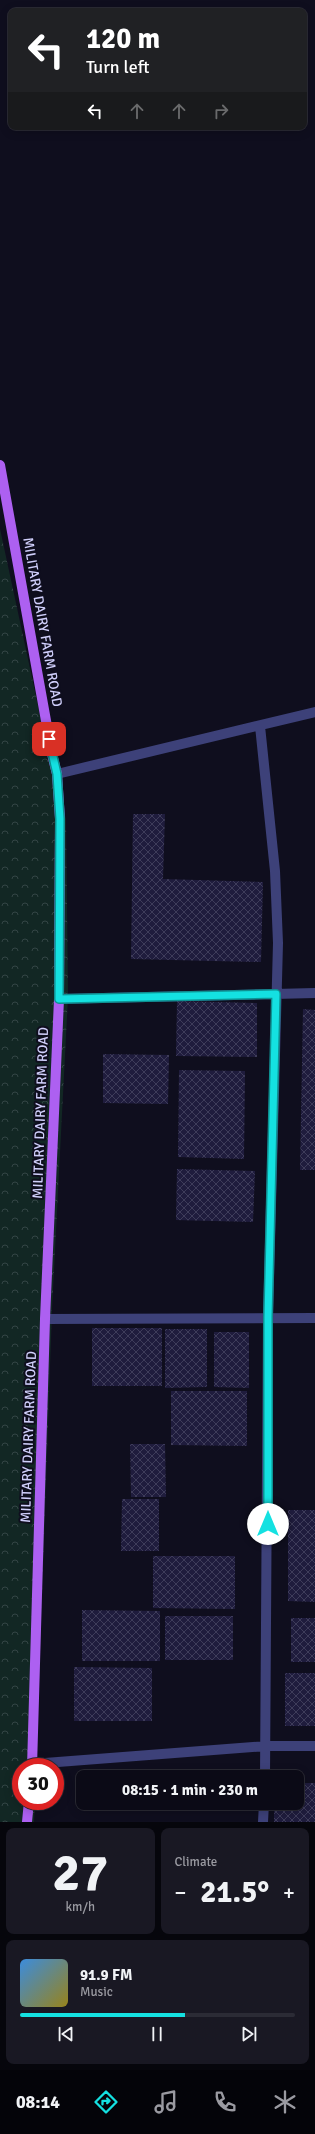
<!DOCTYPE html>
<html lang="en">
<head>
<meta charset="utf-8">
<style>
	:root { --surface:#0b0a16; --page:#191823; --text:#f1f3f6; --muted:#9a9aa1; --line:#2b2b35; --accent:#14e1e1 }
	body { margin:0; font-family:Signika,sans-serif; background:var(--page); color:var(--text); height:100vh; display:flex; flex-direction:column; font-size:15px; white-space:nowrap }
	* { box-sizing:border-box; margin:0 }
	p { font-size:13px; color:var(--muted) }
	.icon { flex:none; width:22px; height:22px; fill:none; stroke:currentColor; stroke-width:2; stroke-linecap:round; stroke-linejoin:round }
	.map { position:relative; height:1822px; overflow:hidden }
	.details { display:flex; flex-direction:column; gap:6px; padding:6px; background:#06060c; flex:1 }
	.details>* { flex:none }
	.top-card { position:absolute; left:8px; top:8px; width:299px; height:122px; border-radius:8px; box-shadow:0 2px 10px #0003,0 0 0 1px var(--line); background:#202124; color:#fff; overflow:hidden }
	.speed { position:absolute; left:12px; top:1758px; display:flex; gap:8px; font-size:20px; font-weight:700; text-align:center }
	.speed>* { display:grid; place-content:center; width:52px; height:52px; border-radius:50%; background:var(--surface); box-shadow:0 2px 10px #0003,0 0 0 1px var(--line); line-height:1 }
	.speed .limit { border:6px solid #d22; background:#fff; color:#111 }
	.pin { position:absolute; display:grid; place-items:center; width:34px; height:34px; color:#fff; margin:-17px; border-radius:8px; box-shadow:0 2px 6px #0006 }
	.me { position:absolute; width:44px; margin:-22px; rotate:0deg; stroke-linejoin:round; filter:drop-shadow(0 0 3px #0008) }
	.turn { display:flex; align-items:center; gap:14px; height:84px; padding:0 12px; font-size:18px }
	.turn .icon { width:52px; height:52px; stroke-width:2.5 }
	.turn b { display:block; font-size:28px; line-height:34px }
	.lanes { display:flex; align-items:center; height:38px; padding:0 12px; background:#0003; justify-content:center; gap:20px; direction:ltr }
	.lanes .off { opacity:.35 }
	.big { font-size:30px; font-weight:700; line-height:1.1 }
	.details .widget { flex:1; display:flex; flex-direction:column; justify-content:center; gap:6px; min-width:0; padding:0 14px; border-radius:8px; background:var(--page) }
	.details .dial { align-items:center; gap:0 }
	.dial b { font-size:52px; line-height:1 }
	.song { display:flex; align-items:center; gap:12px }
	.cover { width:48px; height:48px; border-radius:6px; background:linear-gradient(135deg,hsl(210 70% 55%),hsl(50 70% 35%)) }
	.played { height:4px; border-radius:2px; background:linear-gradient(90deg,var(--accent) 60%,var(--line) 60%) }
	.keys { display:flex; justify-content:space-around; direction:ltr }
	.heat { display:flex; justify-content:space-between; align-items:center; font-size:22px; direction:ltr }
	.details .tiles { flex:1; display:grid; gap:6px; grid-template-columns:1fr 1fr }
	.widget:last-child { grid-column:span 2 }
	.trip { position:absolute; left:76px; top:1770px; width:228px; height:40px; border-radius:8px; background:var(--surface); box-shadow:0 2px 10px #0003,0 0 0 1px var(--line); font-weight:700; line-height:40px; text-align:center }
	.menu { display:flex; height:64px; justify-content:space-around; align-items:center; background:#040409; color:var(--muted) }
	.menu .icon { width:28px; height:28px }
	.menu .on { color:var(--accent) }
	.menu b { font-size:18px; color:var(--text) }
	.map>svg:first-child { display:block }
	.forest { fill:url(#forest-crowns) }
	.building { fill:url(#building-cross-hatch) }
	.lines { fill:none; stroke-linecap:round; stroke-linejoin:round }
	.minor { stroke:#3d4179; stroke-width:10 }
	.major { stroke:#ad60f1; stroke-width:10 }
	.route-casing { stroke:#0d9292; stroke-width:10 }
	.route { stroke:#14e1e1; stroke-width:7 }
	.labels { text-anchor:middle; stroke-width:4; stroke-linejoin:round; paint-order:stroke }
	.street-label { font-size:14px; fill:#d0cffb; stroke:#0f0e1e }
</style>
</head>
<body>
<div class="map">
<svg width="315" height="1822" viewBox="0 0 315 1822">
	<defs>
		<pattern id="forest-crowns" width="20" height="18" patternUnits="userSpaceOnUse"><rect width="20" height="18" fill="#122724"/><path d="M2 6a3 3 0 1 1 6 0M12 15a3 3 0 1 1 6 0" fill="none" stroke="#334545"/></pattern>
		<pattern id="building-cross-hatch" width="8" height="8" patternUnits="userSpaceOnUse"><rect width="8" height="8" fill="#1f1c3d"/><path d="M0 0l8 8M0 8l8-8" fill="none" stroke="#3e3c5a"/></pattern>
	</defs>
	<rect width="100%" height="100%" fill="#0f0e1e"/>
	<path class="forest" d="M0,529L54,780L66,819L68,996L52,1309L36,1767H21V1801H35L34,1822H0Z"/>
	<path class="building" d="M133,814H165L163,879L263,882L261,962L131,959Z
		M177,1001L257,1003V1057L176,1056Z
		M303,1009L315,1010V1170H300Z
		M103,1054L169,1055L168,1104L103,1103Z
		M179,1070L245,1071L244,1159L178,1157Z
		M177,1169L255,1171L253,1222L176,1220Z
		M92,1328H162V1386H92Z
		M165,1329H207V1387L165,1388Z
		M214,1332H249V1388L214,1387Z
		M171,1391H247V1446L171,1445Z
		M130,1444H165L166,1497H131Z
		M122,1499H159V1551H121Z
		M288,1510H315V1602L288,1601Z
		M153,1556H235V1609L153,1608Z
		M82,1610L160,1611V1661H82Z
		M165,1616H233V1660H165Z
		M291,1618H315V1662H291Z
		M74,1667L152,1668V1721H74Z
		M285,1673H315V1726H285Z
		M297,1783H315V1822H274V1803H297Z"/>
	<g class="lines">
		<path class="minor" d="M260,726L275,871L278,943L268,1317L265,1777
			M57,774L315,712
			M59,999L315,993
			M45,1319L315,1318
			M32,1764L267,1746H315
			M263,1822L264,1803"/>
		<path class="major" d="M0,465L52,754L57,774L60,819L59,999L45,1319L32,1767
			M27,1822L29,1801"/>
	</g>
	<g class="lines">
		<g class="route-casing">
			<path id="route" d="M49,739L57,774L60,819L59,999L276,994L268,1317V1524"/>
		</g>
		<use href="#route" class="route"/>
	</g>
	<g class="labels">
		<g class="street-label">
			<text transform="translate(43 622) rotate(80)" y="5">MILITARY DAIRY FARM ROAD</text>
			<text transform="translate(40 1113) rotate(-88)" y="5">MILITARY DAIRY FARM ROAD</text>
			<text transform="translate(28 1437) rotate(-88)" y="5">MILITARY DAIRY FARM ROAD</text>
		</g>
	</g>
</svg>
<div class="speed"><div class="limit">30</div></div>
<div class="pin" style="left:49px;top:739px;background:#d93025"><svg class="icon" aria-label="arrive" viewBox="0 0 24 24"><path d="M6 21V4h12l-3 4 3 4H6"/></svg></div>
<svg class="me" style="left:268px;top:1524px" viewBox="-20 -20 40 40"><circle r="19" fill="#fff"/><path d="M0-13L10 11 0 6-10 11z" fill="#14e1e1"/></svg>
<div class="trip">08:15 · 1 min · 230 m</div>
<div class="top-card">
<div class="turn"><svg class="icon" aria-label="left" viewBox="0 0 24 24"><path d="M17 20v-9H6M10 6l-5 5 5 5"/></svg><div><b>120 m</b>Turn left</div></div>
<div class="lanes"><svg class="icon" aria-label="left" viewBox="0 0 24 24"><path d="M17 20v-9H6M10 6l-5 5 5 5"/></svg><svg class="icon off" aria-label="ahead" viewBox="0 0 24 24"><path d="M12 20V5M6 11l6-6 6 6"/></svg><svg class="icon off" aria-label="ahead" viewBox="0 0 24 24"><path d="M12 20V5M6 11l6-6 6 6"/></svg><svg class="icon off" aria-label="right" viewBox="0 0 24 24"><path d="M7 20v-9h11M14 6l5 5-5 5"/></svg></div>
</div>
</div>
<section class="details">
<div class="tiles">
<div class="widget dial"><b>27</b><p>km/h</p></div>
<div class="widget"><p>Climate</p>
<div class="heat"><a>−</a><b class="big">21.5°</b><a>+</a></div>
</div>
<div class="widget">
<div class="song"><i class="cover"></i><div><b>91.9 FM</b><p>Music</p></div></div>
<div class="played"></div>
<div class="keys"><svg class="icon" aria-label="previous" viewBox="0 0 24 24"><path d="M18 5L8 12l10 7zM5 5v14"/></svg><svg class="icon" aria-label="pause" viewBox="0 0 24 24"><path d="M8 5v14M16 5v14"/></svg><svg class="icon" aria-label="next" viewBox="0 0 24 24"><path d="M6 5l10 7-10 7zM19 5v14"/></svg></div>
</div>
</div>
</section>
<nav class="menu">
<b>08:14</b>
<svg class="icon on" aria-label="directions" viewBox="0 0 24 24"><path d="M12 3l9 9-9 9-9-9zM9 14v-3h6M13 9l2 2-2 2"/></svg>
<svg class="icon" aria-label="music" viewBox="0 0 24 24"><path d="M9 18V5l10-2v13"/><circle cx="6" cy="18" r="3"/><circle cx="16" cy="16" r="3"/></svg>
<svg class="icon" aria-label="phone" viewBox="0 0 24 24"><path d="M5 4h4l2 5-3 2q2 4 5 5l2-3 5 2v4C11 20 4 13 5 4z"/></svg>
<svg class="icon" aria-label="climate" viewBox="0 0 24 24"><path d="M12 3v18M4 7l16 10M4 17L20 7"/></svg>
</nav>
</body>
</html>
